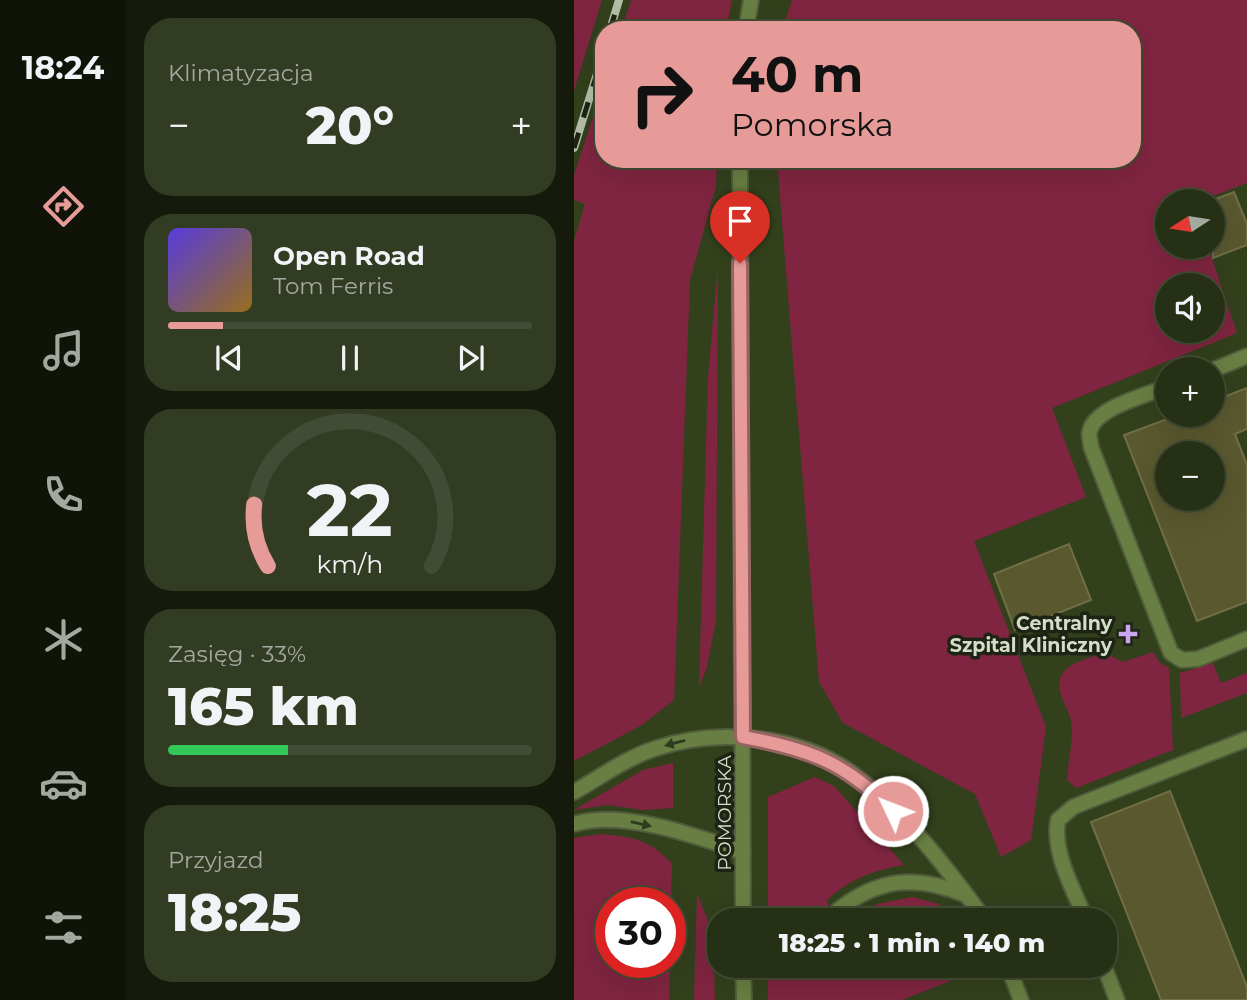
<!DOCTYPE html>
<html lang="pl">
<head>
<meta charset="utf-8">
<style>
	:root { --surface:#263015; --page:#323c22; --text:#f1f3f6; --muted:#a4a9a0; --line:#424b34; --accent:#e69b98 }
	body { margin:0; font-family:Montserrat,sans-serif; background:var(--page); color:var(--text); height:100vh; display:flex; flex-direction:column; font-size:26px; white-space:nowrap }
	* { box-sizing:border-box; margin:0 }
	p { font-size:23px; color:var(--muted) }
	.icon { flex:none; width:38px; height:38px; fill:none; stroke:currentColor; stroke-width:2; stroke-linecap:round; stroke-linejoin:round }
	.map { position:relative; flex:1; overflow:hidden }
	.sheet { display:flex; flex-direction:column; gap:18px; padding:18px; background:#151a0c; width:448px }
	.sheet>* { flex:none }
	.top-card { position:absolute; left:21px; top:21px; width:546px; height:147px; border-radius:28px; box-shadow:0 7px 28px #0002,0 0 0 2px var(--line); background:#e69b98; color:#111; overflow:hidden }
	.needle { width:46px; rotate:258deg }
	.fabs { position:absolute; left:581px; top:189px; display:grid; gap:14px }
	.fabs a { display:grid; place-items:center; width:70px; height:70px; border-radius:50%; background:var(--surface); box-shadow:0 7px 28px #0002,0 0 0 2px var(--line); font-size:35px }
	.speed { position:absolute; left:21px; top:887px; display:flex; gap:14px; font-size:35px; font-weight:700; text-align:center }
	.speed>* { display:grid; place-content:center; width:91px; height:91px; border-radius:50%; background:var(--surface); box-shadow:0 7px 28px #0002,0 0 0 2px var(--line); line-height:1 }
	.speed .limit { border:10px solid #d22; background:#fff; color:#111 }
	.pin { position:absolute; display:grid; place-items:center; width:60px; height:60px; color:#fff; margin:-72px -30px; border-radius:50% 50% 50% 0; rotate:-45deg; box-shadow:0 0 7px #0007 }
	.pin .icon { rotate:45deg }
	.me { position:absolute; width:77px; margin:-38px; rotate:313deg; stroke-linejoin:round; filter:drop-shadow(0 0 5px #0008) }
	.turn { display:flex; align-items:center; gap:24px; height:147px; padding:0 21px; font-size:32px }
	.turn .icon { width:91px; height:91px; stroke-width:2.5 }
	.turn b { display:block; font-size:49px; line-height:60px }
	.big { font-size:52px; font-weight:800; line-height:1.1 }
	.sheet .card { flex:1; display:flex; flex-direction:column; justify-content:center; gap:10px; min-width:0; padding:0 24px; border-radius:28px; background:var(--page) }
	.sheet .dial { align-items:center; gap:0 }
	.dial svg { height:182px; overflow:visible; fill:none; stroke:var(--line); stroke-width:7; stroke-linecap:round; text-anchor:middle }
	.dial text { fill:var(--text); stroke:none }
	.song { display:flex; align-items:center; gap:21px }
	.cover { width:84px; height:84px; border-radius:10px; background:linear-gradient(135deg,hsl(250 70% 55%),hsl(40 70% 35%)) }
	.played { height:7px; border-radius:4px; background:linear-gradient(90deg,var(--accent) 15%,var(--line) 15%) }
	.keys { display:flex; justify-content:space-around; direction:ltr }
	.heat { display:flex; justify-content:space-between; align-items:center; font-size:38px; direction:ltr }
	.charge { height:10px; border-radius:5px; background:linear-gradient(90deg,#34c759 33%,var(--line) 0) }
	.trip { position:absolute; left:133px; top:908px; width:410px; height:70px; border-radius:28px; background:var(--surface); box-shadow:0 7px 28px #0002,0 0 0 2px var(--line); font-weight:800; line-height:70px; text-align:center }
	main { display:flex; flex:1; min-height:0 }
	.dock { display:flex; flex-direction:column; width:126px; justify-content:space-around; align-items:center; background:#0f1308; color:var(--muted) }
	.dock .icon { width:49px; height:49px }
	.dock .active { color:var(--accent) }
	.dock b { font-size:32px; color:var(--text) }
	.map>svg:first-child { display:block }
	.green { fill:#802541; fill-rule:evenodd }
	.building { fill:#5a582f; stroke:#716f45; stroke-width:2; fill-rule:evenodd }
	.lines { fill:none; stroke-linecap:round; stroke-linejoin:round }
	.service-casing { stroke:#505c3b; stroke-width:18 }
	.minor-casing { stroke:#505c3b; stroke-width:18 }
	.tertiary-casing { stroke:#505c3b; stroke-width:18 }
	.service { stroke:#687e42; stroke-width:14 }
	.minor { stroke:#687e42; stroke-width:14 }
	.tertiary { stroke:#687e42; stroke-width:14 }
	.rail-casing { stroke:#b4bea6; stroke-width:8 }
	.rail { stroke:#1e2414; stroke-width:5; stroke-dasharray:16; stroke-linecap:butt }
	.oneway { fill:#303a20 }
	.route-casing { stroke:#966563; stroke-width:18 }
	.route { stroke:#e69b98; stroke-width:12 }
	.poi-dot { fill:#c8a5ef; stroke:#1e2414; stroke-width:2.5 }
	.labels { text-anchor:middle; stroke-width:7; stroke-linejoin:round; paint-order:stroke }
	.poi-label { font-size:19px; font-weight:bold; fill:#d4ddc8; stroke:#1e2414; text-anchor:end }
	.street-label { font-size:19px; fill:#d4ddc8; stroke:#1e2414 }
</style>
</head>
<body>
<main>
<nav class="dock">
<b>18:24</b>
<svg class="icon active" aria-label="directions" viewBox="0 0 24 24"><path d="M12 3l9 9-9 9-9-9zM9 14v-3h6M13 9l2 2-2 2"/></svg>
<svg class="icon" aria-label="music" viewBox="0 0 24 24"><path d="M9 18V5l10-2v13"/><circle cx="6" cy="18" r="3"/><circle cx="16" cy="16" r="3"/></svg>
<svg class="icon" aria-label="phone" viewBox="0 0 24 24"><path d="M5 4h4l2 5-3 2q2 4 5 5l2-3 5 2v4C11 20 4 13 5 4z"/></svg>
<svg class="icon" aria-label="climate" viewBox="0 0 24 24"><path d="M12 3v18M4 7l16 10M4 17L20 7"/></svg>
<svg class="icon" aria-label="car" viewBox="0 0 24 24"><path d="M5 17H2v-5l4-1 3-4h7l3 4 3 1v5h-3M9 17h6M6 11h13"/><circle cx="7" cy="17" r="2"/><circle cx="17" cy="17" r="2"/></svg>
<svg class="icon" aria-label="filters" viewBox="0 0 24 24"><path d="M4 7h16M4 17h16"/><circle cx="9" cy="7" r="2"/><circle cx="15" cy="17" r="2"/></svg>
</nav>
<section class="sheet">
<div class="card"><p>Klimatyzacja</p>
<div class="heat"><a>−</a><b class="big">20°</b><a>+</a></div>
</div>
<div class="card">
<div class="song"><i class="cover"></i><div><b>Open Road</b><p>Tom Ferris</p></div></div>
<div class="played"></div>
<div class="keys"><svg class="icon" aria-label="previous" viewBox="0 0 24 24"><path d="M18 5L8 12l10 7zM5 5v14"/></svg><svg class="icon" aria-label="pause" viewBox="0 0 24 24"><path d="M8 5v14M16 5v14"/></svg><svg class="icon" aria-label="next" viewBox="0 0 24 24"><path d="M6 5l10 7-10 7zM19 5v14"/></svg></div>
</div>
<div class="card dial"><svg viewBox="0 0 100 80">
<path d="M14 69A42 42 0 1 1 86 69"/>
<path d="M14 69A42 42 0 0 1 8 42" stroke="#e69b98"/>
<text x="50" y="56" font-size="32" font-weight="700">22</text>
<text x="50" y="72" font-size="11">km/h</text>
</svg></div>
<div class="card"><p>Zasięg · 33%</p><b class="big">165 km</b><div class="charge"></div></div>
<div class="card"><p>Przyjazd</p><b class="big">18:25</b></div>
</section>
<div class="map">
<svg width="673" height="1000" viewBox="0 0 673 1000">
	<rect width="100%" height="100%" fill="#33401c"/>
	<path class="green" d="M0,0H28L0,91Z
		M57,0H158L152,30H47Z
		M218,0H673V183L626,201H593V247H634L663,333L478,408L512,497L400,541L472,727L457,840L427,857L401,794L269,723L245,682L203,159H558V30H211L212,18ZM593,285H639V331H593Z
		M30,83V159H143L142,186L116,280L100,700L68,725L0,761V241L11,204L0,200V175Z
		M144,266L142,620L133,667L125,687L134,376Z
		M579,652L586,663L595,668L599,750L502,788L493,780C494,761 500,740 497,721C495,711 490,704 487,695C478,665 509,660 531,653L549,662Z
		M639,663L647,683L673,673V693L607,718L606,673Z
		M99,763V808L69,810L34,805L0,810L69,770Z
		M241,777L260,786L330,865C300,870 276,879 253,900L260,920H194V797Z
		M27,834C58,837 76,839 98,864L96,942V903H37V962L96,963L95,1000H0V838Z
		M123,894L139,933L141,1000H120Z
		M338,897L365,904L380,920H278L303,904Z
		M194,966H414L328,1000H194Z"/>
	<path class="building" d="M660,192L673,224V245L639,258V200Z
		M673,388V429L661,434L673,465V602L623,621L550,435L604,415H639V401ZM593,453H639V499H593Z
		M495,544L517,600L441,630L420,574Z
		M596,791L673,987V1000H587L517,822Z"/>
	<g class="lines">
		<g class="service-casing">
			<path id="service" d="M639,370L673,356
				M593,387C573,395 523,407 516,430C514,435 517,442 517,447L597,653L608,660L624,659L673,639
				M264,910C306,877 344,875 392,895
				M512,920C500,890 478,853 484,820L499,807L514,801L673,739
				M530,966L543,1000"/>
		</g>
		<g class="minor-casing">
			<path id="minor" d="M0,792C25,778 52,758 80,749C142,728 225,734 279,774C331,813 373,868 411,920
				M0,824C48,809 122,836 169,852
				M434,966L447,1000"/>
		</g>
		<g class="tertiary-casing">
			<path id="tertiary" d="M172,30L177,0
				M166,159L169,920
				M169,966L170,1000"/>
		</g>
		<use href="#service" class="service"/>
		<use href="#minor" class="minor"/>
		<use href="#tertiary" class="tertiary"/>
		<g class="rail-casing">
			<path id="rail" d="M36,30L45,0
				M0,148L30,51"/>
		</g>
		<use href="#rail" class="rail"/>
	</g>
	<defs><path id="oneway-solid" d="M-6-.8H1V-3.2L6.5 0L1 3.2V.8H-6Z" transform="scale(1.75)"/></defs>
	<g class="oneway">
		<use href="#oneway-solid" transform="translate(101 743) rotate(165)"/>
		<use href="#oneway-solid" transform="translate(67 824) rotate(13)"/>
	</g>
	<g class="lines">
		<g class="route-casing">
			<path id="route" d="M166,263L169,737C235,749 271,762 319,811"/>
		</g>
		<use href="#route" class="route"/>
	</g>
	<path class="poi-dot" d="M550.5 623.5h7v7h7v7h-7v7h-7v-7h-7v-7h7z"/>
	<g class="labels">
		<g class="poi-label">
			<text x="538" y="630">Centralny<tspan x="538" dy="22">Szpital Kliniczny</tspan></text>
		</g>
		<g class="street-label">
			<text transform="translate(150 813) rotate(-90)" y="7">POMORSKA</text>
		</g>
	</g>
</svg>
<div class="fabs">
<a><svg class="needle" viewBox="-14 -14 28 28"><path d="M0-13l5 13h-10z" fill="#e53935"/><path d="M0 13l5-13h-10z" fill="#a4a9a0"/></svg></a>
<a><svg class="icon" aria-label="sound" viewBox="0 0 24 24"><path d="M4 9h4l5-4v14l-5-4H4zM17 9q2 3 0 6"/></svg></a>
<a>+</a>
<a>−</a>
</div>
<div class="speed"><div class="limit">30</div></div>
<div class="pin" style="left:166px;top:263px;background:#d93025"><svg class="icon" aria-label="arrive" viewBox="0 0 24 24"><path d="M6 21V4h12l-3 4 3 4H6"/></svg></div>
<svg class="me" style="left:319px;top:811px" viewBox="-20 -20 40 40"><circle r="17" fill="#e69b98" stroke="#fff" stroke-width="3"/><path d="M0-11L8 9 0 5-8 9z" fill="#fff"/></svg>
<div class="trip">18:25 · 1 min · 140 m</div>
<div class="top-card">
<div class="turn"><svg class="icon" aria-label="right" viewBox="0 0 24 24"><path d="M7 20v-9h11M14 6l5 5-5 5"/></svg><div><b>40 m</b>Pomorska</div></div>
</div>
</div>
</main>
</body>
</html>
